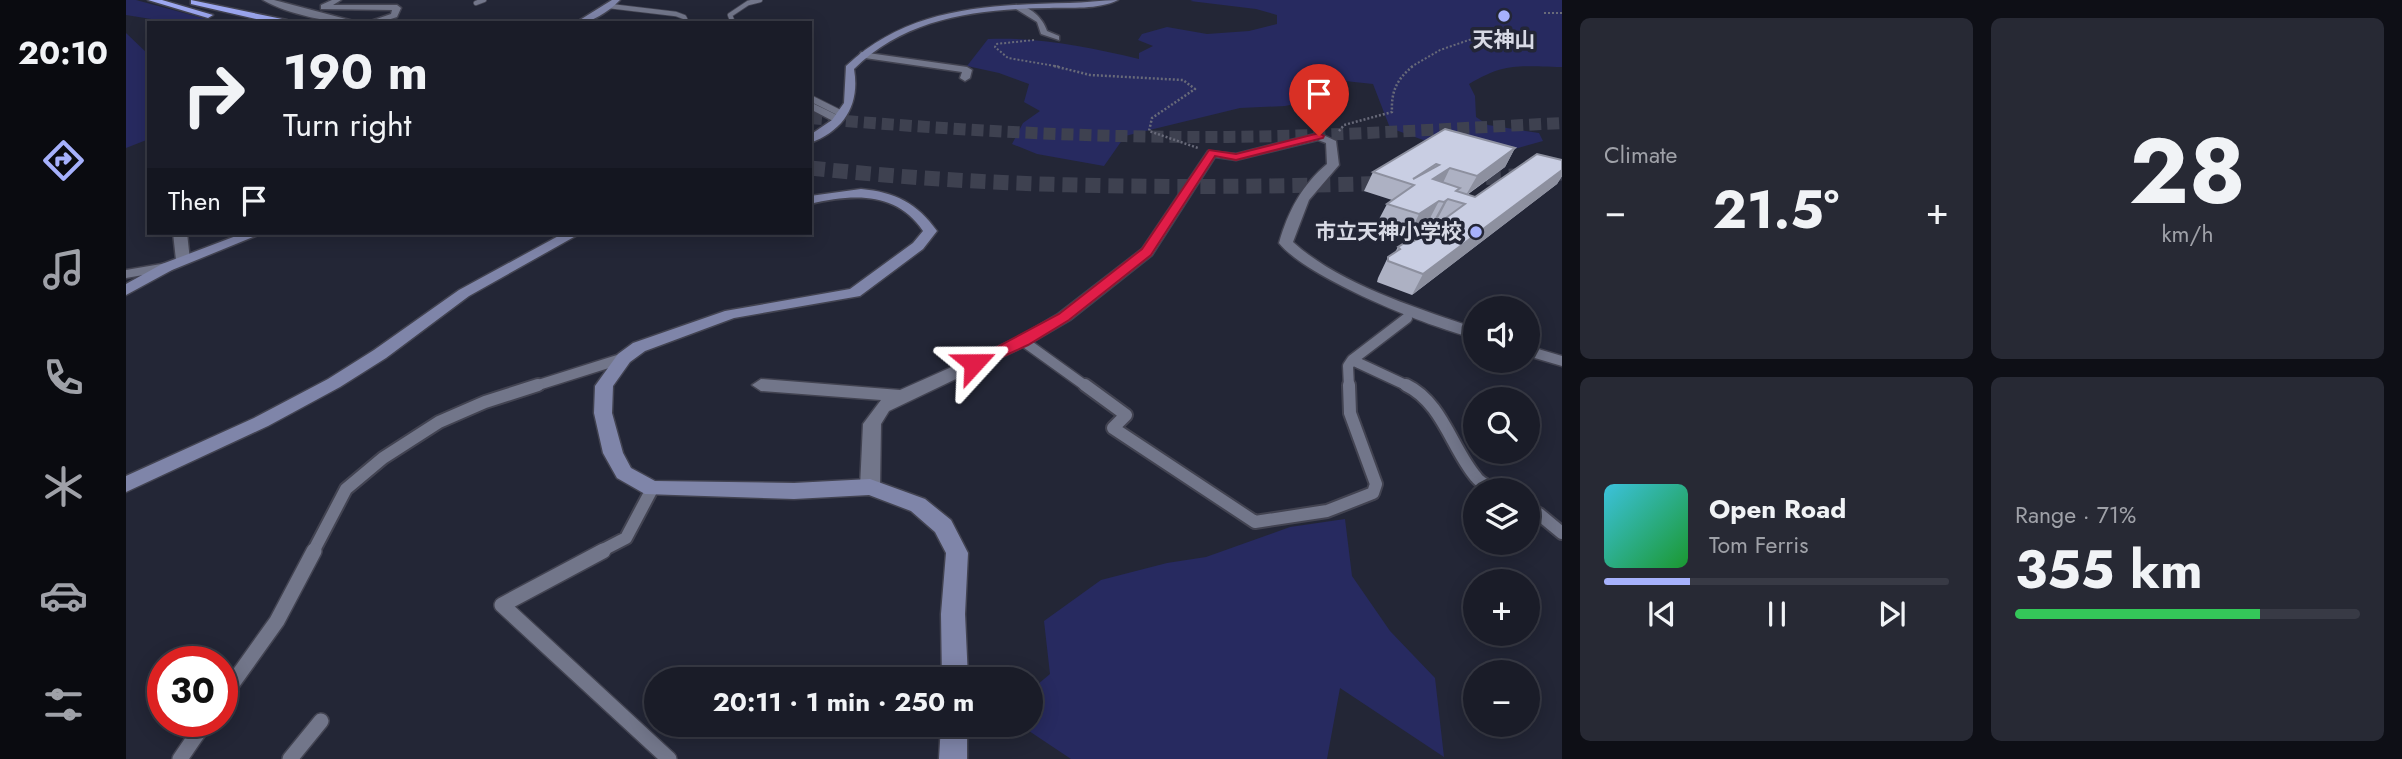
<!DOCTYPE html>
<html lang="en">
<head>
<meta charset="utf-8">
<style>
	:root { --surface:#1a1c28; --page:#272934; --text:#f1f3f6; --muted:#9fa1a8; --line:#383a45; --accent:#a6b1fc }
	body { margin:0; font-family:Jost,"Noto Sans JP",sans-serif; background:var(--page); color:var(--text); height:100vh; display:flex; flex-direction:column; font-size:26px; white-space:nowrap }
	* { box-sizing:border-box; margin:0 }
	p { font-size:23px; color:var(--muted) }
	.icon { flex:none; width:38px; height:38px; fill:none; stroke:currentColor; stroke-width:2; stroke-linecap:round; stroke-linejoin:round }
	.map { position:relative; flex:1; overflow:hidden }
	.sheet { display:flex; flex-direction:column; gap:18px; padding:18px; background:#0e0f16; width:840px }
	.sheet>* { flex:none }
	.guide { position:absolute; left:21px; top:21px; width:665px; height:214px; border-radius:0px; box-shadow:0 4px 18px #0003,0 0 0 2px var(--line); background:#1a1c28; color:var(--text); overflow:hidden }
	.fabs { position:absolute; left:1337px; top:296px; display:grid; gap:14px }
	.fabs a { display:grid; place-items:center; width:77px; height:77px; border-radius:50%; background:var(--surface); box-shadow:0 4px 18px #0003,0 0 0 2px var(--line); font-size:35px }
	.speed { position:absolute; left:21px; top:646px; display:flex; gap:14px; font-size:35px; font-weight:700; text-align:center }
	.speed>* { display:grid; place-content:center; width:91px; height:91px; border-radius:50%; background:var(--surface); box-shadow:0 4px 18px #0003,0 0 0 2px var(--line); line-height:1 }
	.speed .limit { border:10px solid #d22; background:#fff; color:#111 }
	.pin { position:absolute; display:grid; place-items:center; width:60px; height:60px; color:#fff; margin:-72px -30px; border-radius:50% 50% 50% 0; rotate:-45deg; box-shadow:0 0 7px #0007 }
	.pin .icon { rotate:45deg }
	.me { position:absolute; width:77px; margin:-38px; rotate:66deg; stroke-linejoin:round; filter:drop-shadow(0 0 5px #0008) }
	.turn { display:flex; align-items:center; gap:24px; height:147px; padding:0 21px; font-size:32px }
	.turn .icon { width:91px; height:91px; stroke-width:2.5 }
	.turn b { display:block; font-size:49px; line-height:60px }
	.then { display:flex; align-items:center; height:66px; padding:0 21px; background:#0003; gap:14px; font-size:26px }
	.big { font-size:52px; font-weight:700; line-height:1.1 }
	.sheet .tile { flex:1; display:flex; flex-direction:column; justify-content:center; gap:10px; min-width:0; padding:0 24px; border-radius:10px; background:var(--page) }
	.sheet .dial { align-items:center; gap:0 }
	.dial b { font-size:91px; line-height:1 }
	.song { display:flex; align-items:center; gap:21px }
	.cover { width:84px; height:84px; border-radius:10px; background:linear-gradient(135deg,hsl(190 70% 55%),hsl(130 70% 35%)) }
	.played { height:7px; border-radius:4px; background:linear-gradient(90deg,var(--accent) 25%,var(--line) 25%) }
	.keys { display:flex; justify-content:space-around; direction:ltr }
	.heat { display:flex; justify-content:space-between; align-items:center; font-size:38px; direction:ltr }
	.charge { height:10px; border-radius:5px; background:linear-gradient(90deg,#34c759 71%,var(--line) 0) }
	.sheet .tiles { flex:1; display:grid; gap:18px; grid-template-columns:repeat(2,1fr) }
	.trip { position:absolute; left:518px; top:667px; width:399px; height:70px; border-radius:35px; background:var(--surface); box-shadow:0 4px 18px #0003,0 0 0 2px var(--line); font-weight:700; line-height:70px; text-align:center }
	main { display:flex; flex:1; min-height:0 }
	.dock { display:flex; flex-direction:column; width:126px; justify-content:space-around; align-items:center; background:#0a0b10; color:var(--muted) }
	.dock .icon { width:49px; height:49px }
	.dock .active { color:var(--accent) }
	.dock b { font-size:32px; color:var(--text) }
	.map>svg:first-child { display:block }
	.green { fill:#272a60 }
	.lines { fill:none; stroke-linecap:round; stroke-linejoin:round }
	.highway-tunnel-far1 { stroke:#3e4150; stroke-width:12; stroke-dasharray:12 6; stroke-linecap:butt }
	.highway-tunnel { stroke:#3e4150; stroke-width:15; stroke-dasharray:15 8; stroke-linecap:butt }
	.lane-far4-casing { stroke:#424351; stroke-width:6 }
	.lane-far3-casing { stroke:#424351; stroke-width:8 }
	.lane-far2-casing { stroke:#424351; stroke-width:13 }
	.lane-far1-casing { stroke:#424351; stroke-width:16 }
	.lane-casing { stroke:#424351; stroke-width:18 }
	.street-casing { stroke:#424351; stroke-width:3 }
	.secondary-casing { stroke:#424351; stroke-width:3 }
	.highway-casing { stroke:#424351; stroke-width:3 }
	.path-far1 { stroke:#686a79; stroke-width:2; stroke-dasharray:2 2; stroke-linecap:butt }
	.path { stroke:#686a79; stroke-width:2.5; stroke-dasharray:2 2; stroke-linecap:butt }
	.lane-far4 { stroke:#72768a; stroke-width:4.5 }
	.lane-far3 { stroke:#72768a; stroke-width:6 }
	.lane-far2 { stroke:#72768a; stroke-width:10 }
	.lane-far1 { stroke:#72768a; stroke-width:12 }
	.lane { stroke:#72768a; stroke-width:15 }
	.street { fill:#72768a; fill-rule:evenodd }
	.secondary { fill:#7f85a9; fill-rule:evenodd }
	.highway { fill:#9ca7f0; fill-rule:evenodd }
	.wall { fill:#adb1c3 }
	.shaded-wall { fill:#8d909f }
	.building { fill:#c9cee3; stroke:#8d909f; stroke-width:2; fill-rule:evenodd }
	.route { fill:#e11d48; stroke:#92132f; stroke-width:2 }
	.poi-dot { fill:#a6b1fc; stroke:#232636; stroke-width:2.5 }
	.labels { text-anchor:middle; stroke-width:7; stroke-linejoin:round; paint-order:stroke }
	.far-poi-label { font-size:21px; font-weight:bold; fill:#d8dae5; stroke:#232636 }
</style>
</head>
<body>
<main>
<nav class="dock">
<b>20:10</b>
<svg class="icon active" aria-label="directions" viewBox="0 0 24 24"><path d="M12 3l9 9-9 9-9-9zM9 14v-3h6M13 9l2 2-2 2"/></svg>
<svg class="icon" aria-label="music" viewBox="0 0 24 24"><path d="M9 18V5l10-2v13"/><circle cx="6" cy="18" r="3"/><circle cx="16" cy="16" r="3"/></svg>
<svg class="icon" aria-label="phone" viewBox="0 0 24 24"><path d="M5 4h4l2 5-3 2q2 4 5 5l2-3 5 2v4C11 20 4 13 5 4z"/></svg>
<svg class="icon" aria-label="climate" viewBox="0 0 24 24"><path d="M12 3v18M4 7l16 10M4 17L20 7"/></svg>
<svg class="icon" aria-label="car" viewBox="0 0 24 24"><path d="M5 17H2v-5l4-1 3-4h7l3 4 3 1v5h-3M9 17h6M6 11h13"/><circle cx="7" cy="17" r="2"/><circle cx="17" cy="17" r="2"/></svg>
<svg class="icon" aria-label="filters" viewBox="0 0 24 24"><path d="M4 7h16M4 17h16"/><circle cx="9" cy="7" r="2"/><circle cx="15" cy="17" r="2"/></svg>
</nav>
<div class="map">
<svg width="1436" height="759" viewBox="0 0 1436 759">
	<rect width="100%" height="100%" fill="#232636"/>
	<path class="green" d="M0,0H10L95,23H29L25,19L0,15Z
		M1067,0H1436V67C1393,67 1382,61 1343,84L1349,96L1350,117L1362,125L1413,133L1417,141L1367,155L1300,141L1264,128L1247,84L1219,81L1203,97L1159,106L1114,108L999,136L978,166L911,154L886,144L897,123L914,111L898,102L903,84L873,73L841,66L862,39C914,37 962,47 1013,59V53L1027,46L1012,40L1016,34L1041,27L1081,34L1123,31L1151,24V15L1130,9L1064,1Z
		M0,33L23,55V139L0,148Z
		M1219,519L1226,576L1264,631L1309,678L1318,757L1214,688L1201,759H945L894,725L905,724V690L924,674L918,621L975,580L1041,563L1080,557L1164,527Z"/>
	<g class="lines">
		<path class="highway-tunnel-far1" d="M684,118C814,129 945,137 1076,137C1196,137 1316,129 1436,123"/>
		<path class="highway-tunnel" d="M684,168C879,189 1074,189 1270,183
			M1337,179L1436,173"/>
		<g class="lane-far4-casing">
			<path id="lane-far4" d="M350,3L358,0
				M483,6L550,14L558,17L561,23
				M607,23L604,15L622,3L634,0"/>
		</g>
		<g class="lane-far3-casing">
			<path id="lane-far3" d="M684,98L716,114"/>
		</g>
		<g class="lane-far2-casing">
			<path id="lane-far2" d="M1281,318L1226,360L1284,387
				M897,341L961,387
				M406,387L498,358
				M1223,387L1222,366L1226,360"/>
		</g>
		<g class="lane-far1-casing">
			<path id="lane-far1" d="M959,385L1000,415L987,428L1129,522L1201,511L1247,493L1250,484L1224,413L1223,385
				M1280,385C1316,402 1326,449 1350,477C1354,483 1362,486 1368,490
				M1402,509L1413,514L1436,533
				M187,552L220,489L257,458L313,422L359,402L412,385
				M473,552L500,538L526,489"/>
		</g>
		<g class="lane-casing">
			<path id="lane" d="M477,551L376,605L543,759
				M96,698L151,621L188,551
				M54,759L80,721
				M164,759L195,721"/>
		</g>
		<g class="street-casing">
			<path id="street" d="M137,0H148L235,23C205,23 163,15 137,0Z
				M206,0H215L207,5H271L275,8L271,17L252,23H239L265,14L266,10L195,9V5Z
				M890,5C904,6 917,18 921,31L933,36V40L915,34L911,22L890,9Z
				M735,52L841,67L846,70L844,78L839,81L834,78L836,72L732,57Z
				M684,102L715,117L716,119L707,121L684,109Z
				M1193,133L1210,141L1213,165L1183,200L1167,242C1213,284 1291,308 1349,328V338C1304,328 1181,278 1153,243C1162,211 1176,185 1201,164L1200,143L1192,140L1110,160L1089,157L1026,255L944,320L903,344L763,411L755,424L754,487L751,492L744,495L737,492L734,487L737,424L755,400L635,391L626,385L635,379L774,390L891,338L932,314L1016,249L1082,151L1110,154Z
				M47,233H61L64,260L62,263H52L50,260Z
				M41,263L48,267L46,270L0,278V270Z
				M1402,346L1436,356V366L1402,356Z"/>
		</g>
		<g class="secondary-casing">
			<path id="secondary" d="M486,0H494C482,12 466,23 449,23Z
				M992,0C972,10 945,7 923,8C852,9 781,17 728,69C734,104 719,130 684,143V135L706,120L718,103L720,66C783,7 861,5 943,3C959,3 975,0 992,0Z
				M735,189C769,192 791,203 811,231L797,249L734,296L608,318L519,351L504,362L487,386L486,413L497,453L505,468L529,481L668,483L744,479L799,499L825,520L842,553L839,614L842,679H816L815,614L820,553L809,532L785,511L743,495L668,499L519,494L491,478L477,453L468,413L469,386L492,354L507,343L599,311L724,289L787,243L797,231C770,191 727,194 684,204V196Z
				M118,233H137L46,270L0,295V284L36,264Z
				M438,233H455L343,296L260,358L214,387L142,426L0,492V476L128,418L202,379L248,350L333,290Z
				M815,724H841V759H813Z"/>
		</g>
		<g class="highway-casing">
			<path id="highway" d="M22,0H36L87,15L82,18Z
				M65,0L161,20L165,23H148L65,4Z"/>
		</g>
		<path class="path-far1" d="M1418,13H1436
			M908,40L870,44L869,47L882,58L935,67
			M1285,67L1314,50L1375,29"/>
		<path class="path" d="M928,66L964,75L1057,80L1069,89L1026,118L1023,131L1072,148
			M1213,131L1218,125L1266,112C1265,91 1271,79 1287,66"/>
		<use href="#lane-far4" class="lane-far4"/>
		<use href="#lane-far3" class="lane-far3"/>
		<use href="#lane-far2" class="lane-far2"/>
		<use href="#lane-far1" class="lane-far1"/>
		<use href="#lane" class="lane"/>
		<use href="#street" class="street"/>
		<use href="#secondary" class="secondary"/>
		<use href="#highway" class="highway"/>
	</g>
	<path class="wall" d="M1389,148L1379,167L1341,195L1349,197L1436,160V176L1431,184L1286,295L1251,282L1252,278L1262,257L1269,252L1272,247L1288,241L1317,220L1312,218L1307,222L1303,220L1283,235L1251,223L1261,204L1266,200L1238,191L1247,172Z"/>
	<path class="shaded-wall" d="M1389,148L1379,167L1340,195L1351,176Z
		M1324,168L1315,187L1307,179Z
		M1436,170V176L1431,184L1286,295L1297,274Z
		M1322,199L1312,218L1307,222L1318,202Z
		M1313,201L1303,220L1283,235L1293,214Z"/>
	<path class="building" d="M1319,129L1389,148L1351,176L1324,168L1307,179L1334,188L1330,191L1349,197L1411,154L1436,160V170L1297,274L1262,261V257L1274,249L1272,247L1285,239L1288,241L1339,204L1322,199L1318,202L1313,201L1293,214L1261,204L1288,185L1247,172ZM1310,164L1313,165L1287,179Z"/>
	<path class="route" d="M1193,133L1198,136L1197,138L1110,160L1089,156L1025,255L943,320L902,345L854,367L848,368L841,363L933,314L1016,249L1083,150L1110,154Z"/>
	<g class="poi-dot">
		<circle cx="1378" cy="16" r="7"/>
		<circle cx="1350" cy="232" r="7"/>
	</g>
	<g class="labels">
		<g class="far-poi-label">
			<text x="1378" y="47">天神山</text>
			<text x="1336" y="239" text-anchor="end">市立天神小学校</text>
		</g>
	</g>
</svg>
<div class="fabs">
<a><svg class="icon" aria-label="sound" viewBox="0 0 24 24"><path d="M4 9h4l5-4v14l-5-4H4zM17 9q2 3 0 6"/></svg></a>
<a><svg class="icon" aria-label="search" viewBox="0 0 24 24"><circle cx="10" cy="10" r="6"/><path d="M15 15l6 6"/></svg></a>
<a><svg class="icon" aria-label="layers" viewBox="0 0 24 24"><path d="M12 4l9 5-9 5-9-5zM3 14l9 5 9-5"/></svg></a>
<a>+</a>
<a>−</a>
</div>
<div class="speed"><div class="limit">30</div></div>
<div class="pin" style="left:1193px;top:136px;background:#d93025"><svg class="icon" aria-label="arrive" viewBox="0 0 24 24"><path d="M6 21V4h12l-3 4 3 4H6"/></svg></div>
<svg class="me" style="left:848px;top:363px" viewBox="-20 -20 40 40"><path d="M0-17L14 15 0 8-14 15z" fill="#e11d48" stroke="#fff" stroke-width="4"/></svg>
<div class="trip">20:11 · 1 min · 250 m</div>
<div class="guide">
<div class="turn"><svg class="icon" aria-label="right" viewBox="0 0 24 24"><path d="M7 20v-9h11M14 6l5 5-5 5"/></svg><div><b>190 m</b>Turn right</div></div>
<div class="then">Then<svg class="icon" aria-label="arrive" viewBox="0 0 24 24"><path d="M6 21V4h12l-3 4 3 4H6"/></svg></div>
</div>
</div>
<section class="sheet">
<div class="tiles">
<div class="tile"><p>Climate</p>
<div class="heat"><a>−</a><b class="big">21.5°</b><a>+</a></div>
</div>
<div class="tile dial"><b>28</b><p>km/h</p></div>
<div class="tile">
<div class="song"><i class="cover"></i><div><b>Open Road</b><p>Tom Ferris</p></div></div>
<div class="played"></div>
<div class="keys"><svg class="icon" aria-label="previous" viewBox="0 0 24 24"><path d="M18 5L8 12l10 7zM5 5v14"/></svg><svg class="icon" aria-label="pause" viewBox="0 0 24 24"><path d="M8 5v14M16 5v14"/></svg><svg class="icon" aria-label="next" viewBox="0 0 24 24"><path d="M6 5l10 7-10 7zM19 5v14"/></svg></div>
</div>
<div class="tile"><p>Range · 71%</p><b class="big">355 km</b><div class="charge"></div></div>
</div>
</section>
</main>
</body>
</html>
